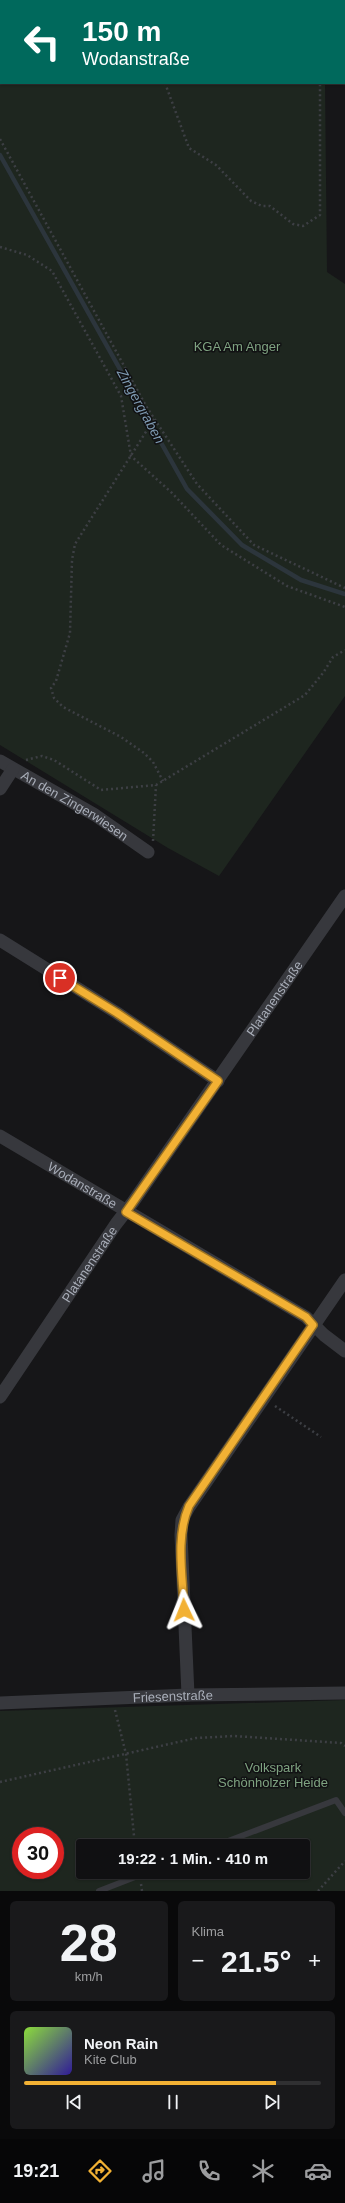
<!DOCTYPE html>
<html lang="de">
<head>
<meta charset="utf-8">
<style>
	:root { --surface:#101012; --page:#19191b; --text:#f1f3f6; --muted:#9c9d9f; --line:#303032; --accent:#f2b134 }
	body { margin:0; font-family:Arial,sans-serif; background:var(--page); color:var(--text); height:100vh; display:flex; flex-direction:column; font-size:15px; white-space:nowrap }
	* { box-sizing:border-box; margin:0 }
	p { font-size:13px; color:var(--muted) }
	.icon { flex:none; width:22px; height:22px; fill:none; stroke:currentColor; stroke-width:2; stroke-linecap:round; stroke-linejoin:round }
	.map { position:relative; height:1891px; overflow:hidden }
	.details { display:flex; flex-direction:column; gap:10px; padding:10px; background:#09090a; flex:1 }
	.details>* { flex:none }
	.banner { position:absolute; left:0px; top:0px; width:345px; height:84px; box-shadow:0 1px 3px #0004,0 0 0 1px var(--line); background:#00695c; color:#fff; overflow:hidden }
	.speed { position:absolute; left:12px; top:1827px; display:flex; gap:8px; font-size:20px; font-weight:700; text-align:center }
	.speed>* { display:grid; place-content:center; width:52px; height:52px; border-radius:50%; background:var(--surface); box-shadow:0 1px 3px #0004,0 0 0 1px var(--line); line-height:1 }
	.speed .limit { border:6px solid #d22; background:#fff; color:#111 }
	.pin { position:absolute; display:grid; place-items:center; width:34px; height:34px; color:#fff; margin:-17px; border:2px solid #fff; border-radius:50%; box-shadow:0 1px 4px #0007 }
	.me { position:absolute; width:44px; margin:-22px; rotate:358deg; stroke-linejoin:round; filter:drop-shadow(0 0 3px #0008) }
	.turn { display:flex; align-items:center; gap:14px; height:84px; padding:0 16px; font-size:18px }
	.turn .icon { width:52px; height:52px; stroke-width:2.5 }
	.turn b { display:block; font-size:28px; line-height:34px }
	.big { font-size:30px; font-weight:700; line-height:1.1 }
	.details .tile { flex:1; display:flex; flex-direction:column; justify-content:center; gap:6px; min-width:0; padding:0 14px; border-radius:6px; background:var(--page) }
	.details .dial { align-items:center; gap:0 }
	.dial b { font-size:52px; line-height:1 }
	.song { display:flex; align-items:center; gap:12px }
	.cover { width:48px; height:48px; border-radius:6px; background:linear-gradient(135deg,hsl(90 70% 55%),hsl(250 70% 35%)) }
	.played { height:4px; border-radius:2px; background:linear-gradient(90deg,var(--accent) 85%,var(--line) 85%) }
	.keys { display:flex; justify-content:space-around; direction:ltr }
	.heat { display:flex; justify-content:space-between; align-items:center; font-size:22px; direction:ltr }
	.details .tiles { flex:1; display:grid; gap:10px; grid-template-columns:1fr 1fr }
	.tile:last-child { grid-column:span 2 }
	.trip { position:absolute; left:76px; top:1839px; width:234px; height:40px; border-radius:4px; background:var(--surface); box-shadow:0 1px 3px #0004,0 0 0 1px var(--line); font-weight:700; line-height:40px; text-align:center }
	.tab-bar { display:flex; height:64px; justify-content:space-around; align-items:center; background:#060607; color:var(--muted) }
	.tab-bar .icon { width:28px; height:28px }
	.tab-bar .selected { color:var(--accent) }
	.tab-bar b { font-size:18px; color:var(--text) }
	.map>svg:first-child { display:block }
	.green { fill:#1e261f; fill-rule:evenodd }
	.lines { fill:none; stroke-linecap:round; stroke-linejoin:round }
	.stream { stroke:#2c353c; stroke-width:4.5 }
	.path { stroke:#3d3f44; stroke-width:2.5; stroke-dasharray:2 3; stroke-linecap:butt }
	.service { stroke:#37383d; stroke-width:6 }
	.minor { stroke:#37383d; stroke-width:13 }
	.route-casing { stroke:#9d7322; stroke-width:10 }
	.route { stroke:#f2b134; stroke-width:7 }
	.labels { text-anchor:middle; stroke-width:3; stroke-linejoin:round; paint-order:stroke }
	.park-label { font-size:13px; fill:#7fa381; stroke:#111113 }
	.street-label { font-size:13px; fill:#a8adb8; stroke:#111113 }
	.water-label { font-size:14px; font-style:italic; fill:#7f9bb3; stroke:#111113 }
</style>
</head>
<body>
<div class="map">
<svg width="345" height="1891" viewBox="0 0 345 1891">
	<rect width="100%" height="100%" fill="#161618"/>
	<path class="green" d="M0,0H345V49L344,1H1V83H325L327,272L345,284V696L219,876L168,848L0,745Z
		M345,1700V1891H0V1711ZM21,1836H55V1870H21ZM83,1846H303V1872H83Z"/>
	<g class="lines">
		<path class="stream" d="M0,155L187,489L242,545L301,580L345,594"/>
		<path class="path" d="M144,0L145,1
			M260,0L261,1
			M344,23L345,22
			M0,31H1
			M165,83L189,148L216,165L251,201L262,206H270L293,224L303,226L320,215V83
			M0,139L146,406L197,484L254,545L345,588
			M0,247L27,255L52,271L121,396L131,456L172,493L221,545L287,586L345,607
			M154,419L75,544L72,560L70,633L56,681L51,688L54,698L63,707L121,737L144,753L153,762L163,781
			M26,760L42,756L54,760L101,790L156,785L305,695L323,673L333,657L345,650
			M153,841L156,785
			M275,1406L321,1437
			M115,1710L126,1754L135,1846
			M0,1782L196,1738L234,1736L341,1743L345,1746
			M141,1884L142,1891
			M318,1891L345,1861"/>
		<path class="service" d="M215,1846L336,1800L345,1813
			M99,1891L148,1872"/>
		<g class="minor">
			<path id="s1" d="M0,761L95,815L148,852"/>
			<path d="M0,789L13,769"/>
			<path d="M0,940L117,1013L218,1081"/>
			<path id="s2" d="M0,1136L306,1317L324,1335L345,1351"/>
			<path id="s3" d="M0,1397L116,1224L133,1202L345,896"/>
			<path d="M188,1695L181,1535L182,1520L189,1507L345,1280"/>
			<path id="s4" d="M0,1703L188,1695L345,1693"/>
		</g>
	</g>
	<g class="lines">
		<g class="route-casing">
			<path id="route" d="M60,978L117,1013L218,1081L126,1212L306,1317L313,1325L189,1506C175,1538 183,1577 184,1610"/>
		</g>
		<use href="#route" class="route"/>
	</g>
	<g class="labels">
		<g class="park-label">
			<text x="237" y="351">KGA Am Anger</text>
			<text x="273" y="1772">Volkspark<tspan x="273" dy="15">Schönholzer Heide</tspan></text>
		</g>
		<g class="street-label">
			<text dy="5" stroke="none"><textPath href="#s1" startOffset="87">An den Zingerwiesen</textPath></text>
			<text dy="5" stroke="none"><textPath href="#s3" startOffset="484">Platanenstraße</textPath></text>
			<text dy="5" stroke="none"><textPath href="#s2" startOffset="96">Wodanstraße</textPath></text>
			<text dy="5" stroke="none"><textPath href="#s3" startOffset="160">Platanenstraße</textPath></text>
			<text dy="5" stroke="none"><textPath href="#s4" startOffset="173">Friesenstraße</textPath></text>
		</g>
		<g class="water-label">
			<text transform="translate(141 406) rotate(61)" y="5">Zingergraben</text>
		</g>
	</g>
</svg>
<div class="speed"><div class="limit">30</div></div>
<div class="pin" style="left:60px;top:978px;background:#d93025"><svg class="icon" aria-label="arrive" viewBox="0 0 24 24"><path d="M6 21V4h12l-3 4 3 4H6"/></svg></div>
<svg class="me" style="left:184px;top:1610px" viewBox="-20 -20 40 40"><path d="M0-17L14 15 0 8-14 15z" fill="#f2b134" stroke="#fff" stroke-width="4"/></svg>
<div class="trip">19:22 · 1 Min. · 410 m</div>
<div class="banner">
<div class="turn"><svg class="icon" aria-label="left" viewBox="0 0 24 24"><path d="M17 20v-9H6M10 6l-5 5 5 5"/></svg><div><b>150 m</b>Wodanstraße</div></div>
</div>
</div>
<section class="details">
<div class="tiles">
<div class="tile dial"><b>28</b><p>km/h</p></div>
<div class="tile"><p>Klima</p>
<div class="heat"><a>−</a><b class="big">21.5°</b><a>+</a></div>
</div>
<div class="tile">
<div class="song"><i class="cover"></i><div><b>Neon Rain</b><p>Kite Club</p></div></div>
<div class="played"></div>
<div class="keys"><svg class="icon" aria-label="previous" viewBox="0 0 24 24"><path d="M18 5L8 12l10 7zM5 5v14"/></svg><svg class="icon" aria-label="pause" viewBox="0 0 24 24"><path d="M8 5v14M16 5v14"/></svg><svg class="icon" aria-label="next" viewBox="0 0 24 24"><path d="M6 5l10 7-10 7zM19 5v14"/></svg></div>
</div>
</div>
</section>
<nav class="tab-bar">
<b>19:21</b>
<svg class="icon selected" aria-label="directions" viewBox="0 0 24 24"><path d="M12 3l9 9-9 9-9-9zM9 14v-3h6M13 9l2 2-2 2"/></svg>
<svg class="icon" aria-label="music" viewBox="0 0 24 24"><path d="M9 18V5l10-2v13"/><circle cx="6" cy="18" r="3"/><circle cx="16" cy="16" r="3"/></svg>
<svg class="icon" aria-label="phone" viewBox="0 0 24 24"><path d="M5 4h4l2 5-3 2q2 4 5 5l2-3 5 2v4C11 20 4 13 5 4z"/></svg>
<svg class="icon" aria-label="climate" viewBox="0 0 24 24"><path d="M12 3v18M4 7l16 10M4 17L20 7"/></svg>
<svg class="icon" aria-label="car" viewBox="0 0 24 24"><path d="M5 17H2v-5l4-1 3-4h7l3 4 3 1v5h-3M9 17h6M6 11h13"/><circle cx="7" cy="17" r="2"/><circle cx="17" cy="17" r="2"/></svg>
</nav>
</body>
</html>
